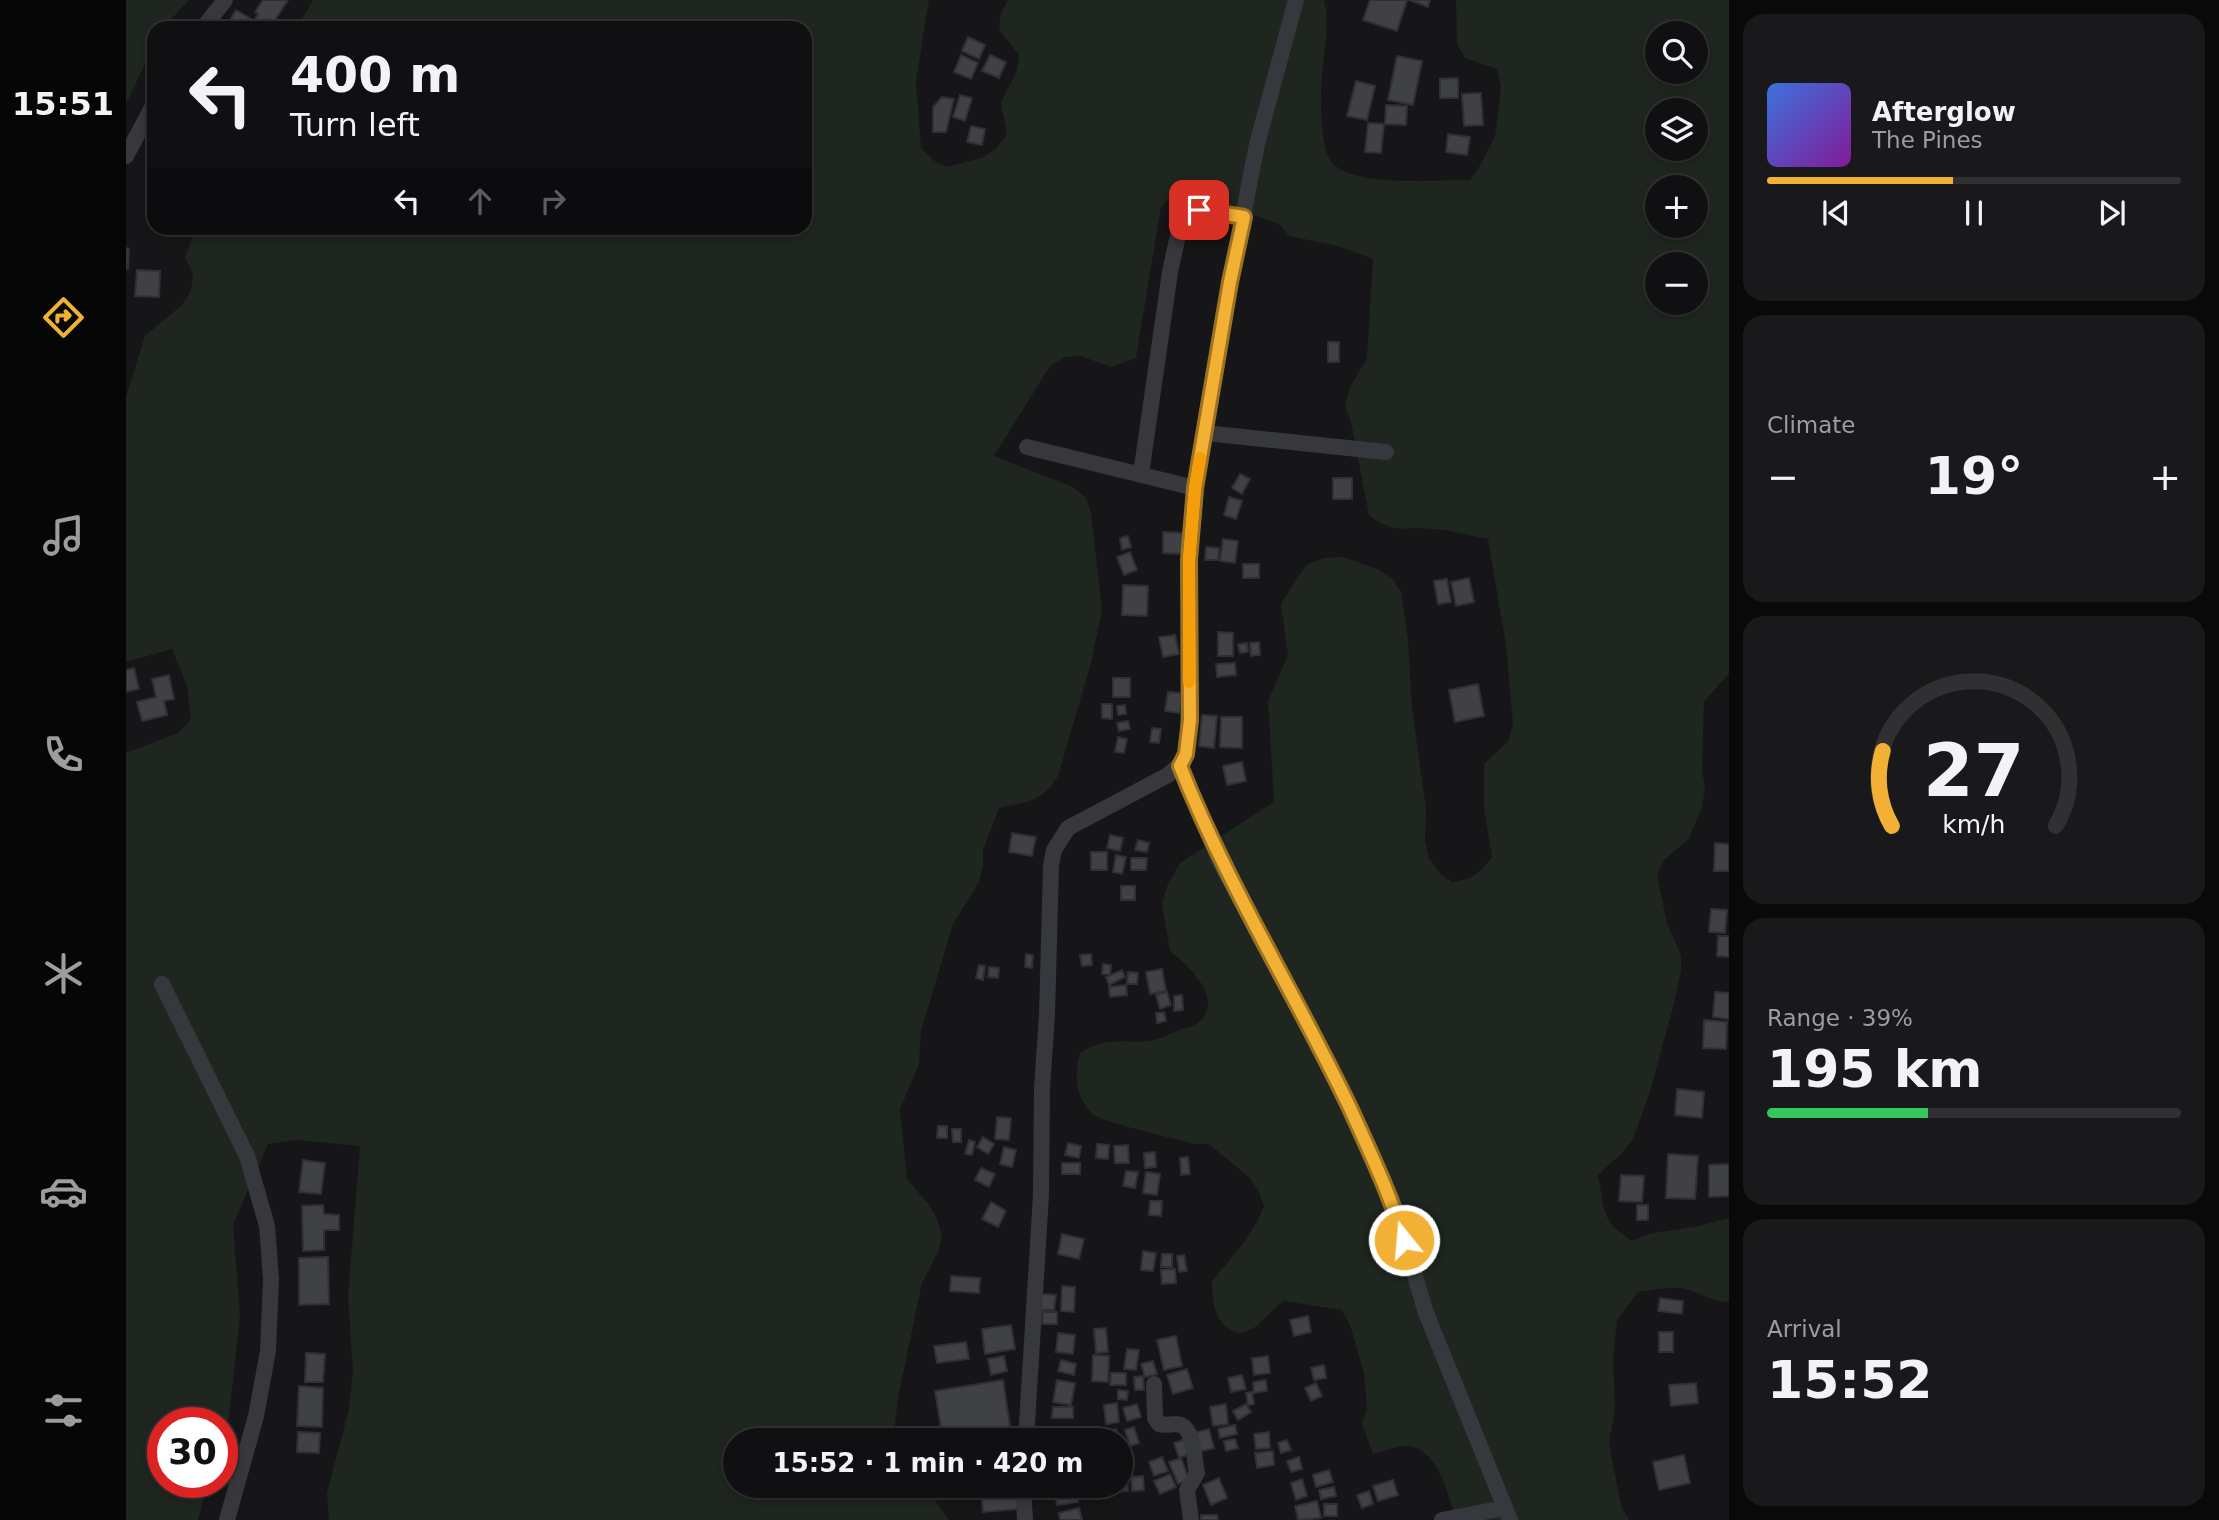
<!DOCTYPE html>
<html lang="en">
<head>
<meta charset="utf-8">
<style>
	:root { --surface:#101012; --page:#19191b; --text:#f1f3f6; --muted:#9c9d9f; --line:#303032; --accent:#f2b134 }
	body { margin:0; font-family:"DejaVu Sans",sans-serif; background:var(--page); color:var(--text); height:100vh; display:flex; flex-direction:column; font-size:26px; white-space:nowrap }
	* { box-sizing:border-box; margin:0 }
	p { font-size:23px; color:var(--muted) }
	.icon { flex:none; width:38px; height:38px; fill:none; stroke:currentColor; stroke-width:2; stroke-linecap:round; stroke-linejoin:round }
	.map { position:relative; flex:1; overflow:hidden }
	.side { display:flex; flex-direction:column; gap:14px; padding:14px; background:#09090a; width:490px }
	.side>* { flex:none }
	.banner { position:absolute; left:21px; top:21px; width:665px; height:214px; border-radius:21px; box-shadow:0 4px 10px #0003,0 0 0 2px var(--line); background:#101012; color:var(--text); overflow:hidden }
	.controls { position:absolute; left:1519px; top:21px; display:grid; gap:14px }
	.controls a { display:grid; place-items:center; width:63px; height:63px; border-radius:50%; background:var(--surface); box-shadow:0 4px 10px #0003,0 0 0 2px var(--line); font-size:35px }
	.speed { position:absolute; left:21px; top:1407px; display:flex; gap:14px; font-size:35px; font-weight:700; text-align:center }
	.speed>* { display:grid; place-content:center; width:91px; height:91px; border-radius:50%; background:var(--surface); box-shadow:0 4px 10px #0003,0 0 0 2px var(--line); line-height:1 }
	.speed .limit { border:10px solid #d22; background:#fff; color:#111 }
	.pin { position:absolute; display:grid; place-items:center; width:60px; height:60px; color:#fff; margin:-30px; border-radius:14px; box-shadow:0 4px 10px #0006 }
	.me { position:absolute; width:77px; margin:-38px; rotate:343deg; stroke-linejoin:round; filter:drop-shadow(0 0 5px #0008) }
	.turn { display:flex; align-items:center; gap:24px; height:147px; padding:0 28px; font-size:32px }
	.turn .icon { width:91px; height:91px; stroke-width:2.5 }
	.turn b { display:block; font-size:49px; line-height:60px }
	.lanes { display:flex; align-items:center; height:66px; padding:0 28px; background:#0003; justify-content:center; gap:35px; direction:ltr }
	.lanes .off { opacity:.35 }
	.big { font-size:52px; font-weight:800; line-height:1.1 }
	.side .card { flex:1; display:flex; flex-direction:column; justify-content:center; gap:10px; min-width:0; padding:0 24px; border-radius:21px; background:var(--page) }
	.side .dial { align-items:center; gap:0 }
	.dial svg { height:182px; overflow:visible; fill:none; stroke:var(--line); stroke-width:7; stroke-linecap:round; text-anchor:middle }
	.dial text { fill:var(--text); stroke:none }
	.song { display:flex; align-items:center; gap:21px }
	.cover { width:84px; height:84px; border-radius:10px; background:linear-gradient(135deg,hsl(220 70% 55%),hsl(290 70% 35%)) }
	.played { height:7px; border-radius:4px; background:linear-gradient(90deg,var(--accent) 45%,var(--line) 45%) }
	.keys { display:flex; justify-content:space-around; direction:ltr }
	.heat { display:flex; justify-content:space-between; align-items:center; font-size:38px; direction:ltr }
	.charge { height:10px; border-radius:5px; background:linear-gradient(90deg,#34c759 39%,var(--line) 0) }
	.trip { position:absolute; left:597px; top:1428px; width:410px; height:70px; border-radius:35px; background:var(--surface); box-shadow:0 4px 10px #0003,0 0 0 2px var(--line); font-weight:800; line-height:70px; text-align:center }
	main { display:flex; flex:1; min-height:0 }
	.tab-bar { display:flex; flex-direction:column; width:126px; justify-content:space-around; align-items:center; background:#060607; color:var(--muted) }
	.tab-bar .icon { width:49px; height:49px }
	.tab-bar .selected { color:var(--accent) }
	.tab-bar b { font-size:32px; color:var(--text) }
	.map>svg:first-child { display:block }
	.green { fill:#1e261f; fill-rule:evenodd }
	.building { fill:#404145; stroke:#303034; stroke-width:2 }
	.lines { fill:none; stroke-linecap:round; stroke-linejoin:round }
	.minor { stroke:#37383d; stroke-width:16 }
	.route-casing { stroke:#9d7322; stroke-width:18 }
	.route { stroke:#f2b134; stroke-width:12 }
	.slow { stroke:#f59e0b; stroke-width:12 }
</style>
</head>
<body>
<main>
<nav class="tab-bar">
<b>15:51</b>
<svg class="icon selected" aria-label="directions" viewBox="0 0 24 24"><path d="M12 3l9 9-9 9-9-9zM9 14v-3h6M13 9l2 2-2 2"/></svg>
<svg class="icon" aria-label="music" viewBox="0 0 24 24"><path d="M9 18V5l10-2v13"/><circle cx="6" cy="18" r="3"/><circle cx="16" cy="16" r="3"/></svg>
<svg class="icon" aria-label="phone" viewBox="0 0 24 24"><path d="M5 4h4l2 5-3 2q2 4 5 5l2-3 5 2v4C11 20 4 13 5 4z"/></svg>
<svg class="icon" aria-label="climate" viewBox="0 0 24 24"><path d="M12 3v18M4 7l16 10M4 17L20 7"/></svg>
<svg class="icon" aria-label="car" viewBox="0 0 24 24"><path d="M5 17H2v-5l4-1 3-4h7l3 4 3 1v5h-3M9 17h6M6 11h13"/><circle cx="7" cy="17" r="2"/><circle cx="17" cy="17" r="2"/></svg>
<svg class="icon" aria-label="filters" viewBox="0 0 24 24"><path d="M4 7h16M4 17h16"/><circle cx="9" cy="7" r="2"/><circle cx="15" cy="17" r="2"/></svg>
</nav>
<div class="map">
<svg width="1603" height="1520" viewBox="0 0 1603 1520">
	<rect width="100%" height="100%" fill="#161618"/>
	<path class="green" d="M0,0H63L37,28H28V45L0,104Z
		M187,0H803L790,81L795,148L807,160L821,167L855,158L870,149L881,135L875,102L890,73L893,55L873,29L875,13L882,0H1198C1204,24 1198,50 1196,75C1194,93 1194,145 1204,160C1224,189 1310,179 1344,180L1353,167L1369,137L1375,86L1371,69L1339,58L1331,44L1330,0H1603V674L1578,701L1576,771L1579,788L1576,808L1562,840L1538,860L1531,875L1541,923L1555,955V971L1548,1003L1524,1092L1507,1139L1496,1153L1472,1175C1479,1210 1474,1220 1506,1241L1522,1234L1573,1226L1603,1218V1302C1588,1302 1578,1295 1564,1290C1548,1285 1529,1290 1512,1292L1491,1320L1487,1358L1489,1408L1483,1443L1495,1506L1503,1520H1331C1322,1496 1312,1446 1280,1446C1270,1446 1257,1451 1247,1454L1236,1424L1241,1408L1238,1373L1224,1325L1216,1310L1157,1301L1128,1328L1113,1334C1088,1323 1087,1307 1086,1281C1106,1257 1127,1235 1138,1206L1132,1190L1123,1177L1083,1144H1068C1052,1139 974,1122 967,1114C949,1098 948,1075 954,1053C982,1036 993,1043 1022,1041C1032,1040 1044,1034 1053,1030C1059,1028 1069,1026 1073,1022C1099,998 1062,966 1044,951L1036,903L1042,884L1054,863L1148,802L1142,701L1162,655L1155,604L1180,565L1198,558L1217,557L1251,569L1266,578L1275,592L1282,639L1286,709L1300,808L1299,842L1303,858L1313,873L1326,882C1346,880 1354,873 1366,857L1358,808V764L1383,740L1387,723L1380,645L1362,539C1344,536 1325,530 1306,529C1278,526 1268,535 1243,515L1225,422L1219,406L1223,389L1241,358L1247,259L1212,246L1163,236L1153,224L1061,190L1046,195L1035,207L1010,358L985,367L955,356L939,357L924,366L868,456L947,487L960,498L965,513L976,610L965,663L932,776C916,802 901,802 873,808L857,850V865L853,882L827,924L795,1031L793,1064L774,1109L781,1179L803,1205L811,1219L816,1236L812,1252L796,1283L772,1397L768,1433L771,1440H609V1486H792L808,1499L823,1520H203L201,1493L223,1409L227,1371L222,1297L234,1146L171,1140L142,1144L107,1225L114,1315L103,1416L96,1441V1423H37V1482H82L72,1520H0V753L52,733L65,719L61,686L46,649L0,662V397L19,336L57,304L65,290L67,273L59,258L70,228H679V28H171ZM1531,33H1570V72H1531ZM1531,110H1570V149H1531ZM1531,187H1570V226H1531ZM1531,264H1570V303H1531Z"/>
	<path class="building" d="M137,0H162L147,23L141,19L136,28H124L132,14L129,12Z
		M1244,0H1281L1271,31L1237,20Z
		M1283,0H1304L1302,7Z
		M110,10L127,20L122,28H99Z
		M842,37L859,45L853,59L836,51Z
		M835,55L852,63L845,79L828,72Z
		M864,55L880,62L873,78L856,71Z
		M1271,56L1296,61L1287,105L1262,100Z
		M1332,78V98H1314V79Z
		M1230,81L1249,86L1241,120L1221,116Z
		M1355,93L1357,125L1338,126L1336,94Z
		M834,95L846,98L839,121L827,117Z
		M816,97L828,99L820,132H807V107Z
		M1260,105L1281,106L1280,125L1259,124Z
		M1242,123L1258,124L1255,153L1239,152Z
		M845,126L859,129L856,145L841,142Z
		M1322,134L1344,137L1341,155L1320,152Z
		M0,248L3,249L2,269H0Z
		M11,270L34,271L33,297L9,296Z
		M1202,342H1213V362H1202Z
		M1114,474L1124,479L1116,494L1106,488Z
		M1207,478H1226V499H1207Z
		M1103,497L1116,501L1110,519L1098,515Z
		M1037,532L1059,533L1058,554L1037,553Z
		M1002,536L1005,547L996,550L994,538Z
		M1097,539L1112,541L1109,563L1094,561Z
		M1080,547L1093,548L1092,560H1079Z
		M1004,552L1011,570L998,575L991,557Z
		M1117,564H1133V578H1117Z
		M1343,578L1348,602L1330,606L1325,582Z
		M1321,579L1325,602L1312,604L1308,581Z
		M997,585L1022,586L1021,616L996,615Z
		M1092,632L1107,633V656H1092Z
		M1049,635L1053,654L1037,657L1033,637Z
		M1133,642L1134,655L1125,656L1124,643Z
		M1121,643L1122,652L1114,653L1112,644Z
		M1109,663L1110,675L1091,677L1090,664Z
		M8,668L13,689L0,692V670Z
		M43,675L48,699L38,701L41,715L16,721L11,702L30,697L26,679Z
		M987,678H1004V697H987Z
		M1352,684L1358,716L1329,722L1323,690Z
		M1042,692L1057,693L1054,713L1039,711Z
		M976,704H986V719L976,718Z
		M999,705L1000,714L992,715L991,706Z
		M1076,715L1091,716L1088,748L1073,746Z
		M1095,717H1116V748L1094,747Z
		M1002,721L1004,729L993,731L991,723Z
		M1026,728L1035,729L1033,743L1024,742Z
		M992,737L1001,739L998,753L989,752Z
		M1116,762L1120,781L1101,785L1097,766Z
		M886,833L910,837L906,856L883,852Z
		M984,835L997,838L994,851L981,848Z
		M1012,840L1023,843L1021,852L1009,850Z
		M1589,843L1603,844V871H1588Z
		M965,852H981V870H965Z
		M990,855L1000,857L996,874L987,872Z
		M1005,858H1021L1020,870H1005Z
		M995,886H1009V900H995Z
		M1585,909L1601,910L1599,933L1583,932Z
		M1592,936H1603V957L1591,956Z
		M900,954L907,955L906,968L899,967Z
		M965,954L966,965L956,966L954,955Z
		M977,964L985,965L984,975L976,974Z
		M853,965L859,966L857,980L850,978Z
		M863,967L873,968L872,978L862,977Z
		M1036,969L1040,991L1024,994L1020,972Z
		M996,970L999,977L983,985L980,977Z
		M1002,972L1012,973L1011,984H1001Z
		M1000,985L1001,995L984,997L983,987Z
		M1041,992L1045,1005L1034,1009L1030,995Z
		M1589,992L1603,993V1019L1587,1017Z
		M1056,995L1057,1010L1048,1011V996Z
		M1038,1012L1040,1021L1031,1023L1030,1013Z
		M1578,1020L1601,1022L1600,1049L1577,1048Z
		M1551,1089L1578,1092L1576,1118L1549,1115Z
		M871,1117L885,1118L883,1140L869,1139Z
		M812,1126H821V1138H811Z
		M826,1129H835V1142H827Z
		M857,1137L868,1144L862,1154L851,1147Z
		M843,1140L849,1142L846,1155L839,1154Z
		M942,1143L955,1146L953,1158L939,1155Z
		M971,1144L983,1145L982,1159L970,1158Z
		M1002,1145L1003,1163H989L988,1146Z
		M878,1147L890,1150L886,1167L874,1164Z
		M1029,1152L1030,1167L1019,1168L1018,1153Z
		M1542,1154L1572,1156L1569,1199L1540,1198Z
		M1062,1157L1064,1174L1055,1175L1054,1158Z
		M177,1160L199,1163L195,1194L173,1192Z
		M936,1163H954V1174H936Z
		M1603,1164V1196L1583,1197V1165Z
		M855,1168L869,1174L863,1187L849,1180Z
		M1000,1171L1012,1172L1009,1188L997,1186Z
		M1020,1172L1034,1174L1031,1195L1017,1193Z
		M1495,1175L1518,1176L1516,1202L1493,1201Z
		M1024,1201H1036L1035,1216L1023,1215Z
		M865,1202L880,1211L872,1227L856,1219Z
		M197,1205L198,1214L213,1215V1230H198V1250L177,1251L176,1206Z
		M1511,1205H1522V1220H1511Z
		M936,1234L958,1239L953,1259L932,1254Z
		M1017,1251L1030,1253L1027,1271L1015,1270Z
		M1036,1254H1046V1267H1035Z
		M1058,1255L1061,1271L1053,1272L1051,1256Z
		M202,1257L203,1304L173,1305V1258Z
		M1049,1269L1050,1283L1036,1284L1035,1270Z
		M825,1276L854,1278L853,1293L824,1291Z
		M936,1286L949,1287L948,1312L935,1311Z
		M915,1294L930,1295L928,1310H913Z
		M1534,1298L1557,1301L1556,1314L1532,1311Z
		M917,1312H931V1324H916Z
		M1182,1316L1185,1332L1168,1336L1164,1320Z
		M885,1325L889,1349L859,1354L856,1329Z
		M980,1328L982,1352L970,1353L968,1329Z
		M1533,1332H1547V1352H1533Z
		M932,1333L949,1335L947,1354L930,1352Z
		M1050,1336L1056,1366L1038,1370L1031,1340Z
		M840,1342L843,1359L811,1363L808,1346Z
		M1001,1349L1013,1350L1010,1370L998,1369Z
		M180,1353L199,1354L197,1382H179Z
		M967,1355L983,1356L982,1382L966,1381Z
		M878,1356L881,1371L865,1375L862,1359Z
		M1142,1356L1144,1373L1128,1375L1126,1358Z
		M935,1360L950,1364L948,1375L932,1371Z
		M1027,1361L1031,1374L1019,1377L1015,1364Z
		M1198,1365L1200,1378L1188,1380L1185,1368Z
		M1061,1369L1067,1388L1047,1394L1041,1375Z
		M985,1373H1000V1385H984Z
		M1116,1375L1120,1389L1105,1392L1102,1378Z
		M1017,1376L1018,1390H1009L1008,1377Z
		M877,1380L886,1440H817L809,1391Z
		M931,1380L949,1383L945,1405L927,1402Z
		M1140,1380L1141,1391L1128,1393L1127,1382Z
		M1190,1383L1196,1396L1185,1401L1179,1388Z
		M1570,1383L1572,1403L1545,1406L1543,1385Z
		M173,1386L197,1388L196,1427L171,1426Z
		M992,1390L1002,1391L1001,1400L992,1399Z
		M1126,1392L1128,1404L1122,1405L1120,1393Z
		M991,1403L993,1422L980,1424L978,1405Z
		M1011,1404L1015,1417L1001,1421L997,1408Z
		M1100,1404L1102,1424L1087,1426L1084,1407Z
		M1120,1404L1125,1412L1112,1420L1107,1411Z
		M927,1407H947V1418H926Z
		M1109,1425L1111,1434L1094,1438L1092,1429Z
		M1008,1427L1013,1443L1004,1446L999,1430Z
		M971,1428L975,1440H957L955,1433Z
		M943,1429L944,1440H929L928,1432Z
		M990,1429L993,1440H982L980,1432Z
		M1083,1429L1088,1448L1072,1452L1068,1433Z
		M172,1432L194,1433L193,1453L171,1452Z
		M1143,1432L1144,1448L1130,1449L1128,1434Z
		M1059,1439L1064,1454L1053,1458L1048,1443Z
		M1109,1439L1112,1448L1100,1451L1098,1441Z
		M1161,1440L1165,1450L1155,1453L1152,1443Z
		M994,1451H998L1001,1464L994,1465Z
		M1147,1451L1148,1465L1131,1468L1129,1453Z
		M1558,1455L1564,1483L1533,1490L1527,1462Z
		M1036,1457L1042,1471L1028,1476L1023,1462Z
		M1173,1457L1176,1469L1165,1472L1161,1461Z
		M1055,1458L1063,1480L1052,1484L1043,1462Z
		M1203,1470L1207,1482L1190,1487L1187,1475Z
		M1044,1474L1050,1487L1034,1494L1028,1481Z
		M1017,1476L1018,1490L1006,1491L1005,1477Z
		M1001,1477L1002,1491L990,1492L989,1486H994V1478Z
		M1093,1478L1101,1498L1085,1505L1077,1485Z
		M1176,1479L1181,1496L1170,1500L1165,1483Z
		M1267,1480L1272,1495L1252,1501L1247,1486Z
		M890,1486L893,1509L857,1512L855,1487Z
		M1208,1487L1210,1496L1195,1499L1193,1490Z
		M950,1489L952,1502L931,1505L929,1492Z
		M1243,1491L1247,1504L1236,1508L1231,1495Z
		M1191,1501L1195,1518L1172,1520L1169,1506Z
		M1198,1504H1211V1516H1198Z
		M953,1508L956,1520H934L933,1513Z
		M1075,1515H1091L1092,1520H1075Z"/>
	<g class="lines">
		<path class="minor" d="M77,28L99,0
			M0,156L28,104
			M1079,433L1260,452
			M901,447L1069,488
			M1015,474L1044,272L1056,217L1061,210L1067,209L1118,217
			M1054,766L1093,860L1185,1029L1238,1136L1267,1202L1300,1313L1384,1520
			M36,984L121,1156L141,1226L145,1279L142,1351L130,1416L101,1520
			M1028,1384L1029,1418L1033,1424C1040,1426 1049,1423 1055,1425C1069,1431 1068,1461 1071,1473L1061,1490L1065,1520
			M900,1440L915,1195L916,1088L921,1014L925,866L928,850L942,828L1042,775L1058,761L1062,740L1063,560L1073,461L1104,283L1131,144L1170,0
			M897,1486L899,1520
			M1316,1520L1378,1508"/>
	</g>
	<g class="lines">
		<g class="route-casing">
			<path id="route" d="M1073,210L1118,217L1104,282L1069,488L1063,560L1064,720L1060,754L1054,766C1101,885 1169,993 1224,1108C1244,1152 1264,1194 1278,1240"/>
		</g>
		<use href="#route" class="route"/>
		<path class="slow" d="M1063,682V560L1069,488L1074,458"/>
	</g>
</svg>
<div class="controls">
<a><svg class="icon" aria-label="search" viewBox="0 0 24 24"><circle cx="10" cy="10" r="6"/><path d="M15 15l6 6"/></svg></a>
<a><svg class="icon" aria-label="layers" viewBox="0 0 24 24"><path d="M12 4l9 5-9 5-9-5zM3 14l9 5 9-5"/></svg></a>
<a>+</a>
<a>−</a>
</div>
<div class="speed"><div class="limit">30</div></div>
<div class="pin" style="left:1073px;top:210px;background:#d93025"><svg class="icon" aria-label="arrive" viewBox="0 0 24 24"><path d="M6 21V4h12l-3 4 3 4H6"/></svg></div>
<svg class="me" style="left:1278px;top:1240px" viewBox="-20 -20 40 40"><circle r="17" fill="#f2b134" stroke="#fff" stroke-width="3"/><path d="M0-11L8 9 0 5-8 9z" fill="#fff"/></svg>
<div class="trip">15:52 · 1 min · 420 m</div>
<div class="banner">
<div class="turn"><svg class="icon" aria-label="left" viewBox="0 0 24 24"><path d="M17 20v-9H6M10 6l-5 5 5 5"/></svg><div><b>400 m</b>Turn left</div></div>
<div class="lanes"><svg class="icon" aria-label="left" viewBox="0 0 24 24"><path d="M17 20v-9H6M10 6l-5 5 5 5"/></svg><svg class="icon off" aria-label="ahead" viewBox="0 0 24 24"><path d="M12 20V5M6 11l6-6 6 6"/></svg><svg class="icon off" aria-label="right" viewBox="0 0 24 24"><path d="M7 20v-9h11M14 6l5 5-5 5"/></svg></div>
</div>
</div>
<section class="side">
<div class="card">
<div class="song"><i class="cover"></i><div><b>Afterglow</b><p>The Pines</p></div></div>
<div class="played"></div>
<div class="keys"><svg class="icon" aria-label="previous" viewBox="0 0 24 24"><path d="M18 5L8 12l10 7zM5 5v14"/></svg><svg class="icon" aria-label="pause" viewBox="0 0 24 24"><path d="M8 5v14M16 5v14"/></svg><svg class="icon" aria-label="next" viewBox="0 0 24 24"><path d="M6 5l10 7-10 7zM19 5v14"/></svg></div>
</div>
<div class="card"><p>Climate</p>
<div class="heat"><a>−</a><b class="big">19°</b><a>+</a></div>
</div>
<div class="card dial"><svg viewBox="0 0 100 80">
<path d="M14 69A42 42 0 1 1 86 69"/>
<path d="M14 69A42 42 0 0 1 10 36" stroke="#f2b134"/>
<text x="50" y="56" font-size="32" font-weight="700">27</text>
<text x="50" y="72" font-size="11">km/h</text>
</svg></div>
<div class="card"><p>Range · 39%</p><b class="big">195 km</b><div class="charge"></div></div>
<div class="card"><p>Arrival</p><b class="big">15:52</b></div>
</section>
</main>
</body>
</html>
